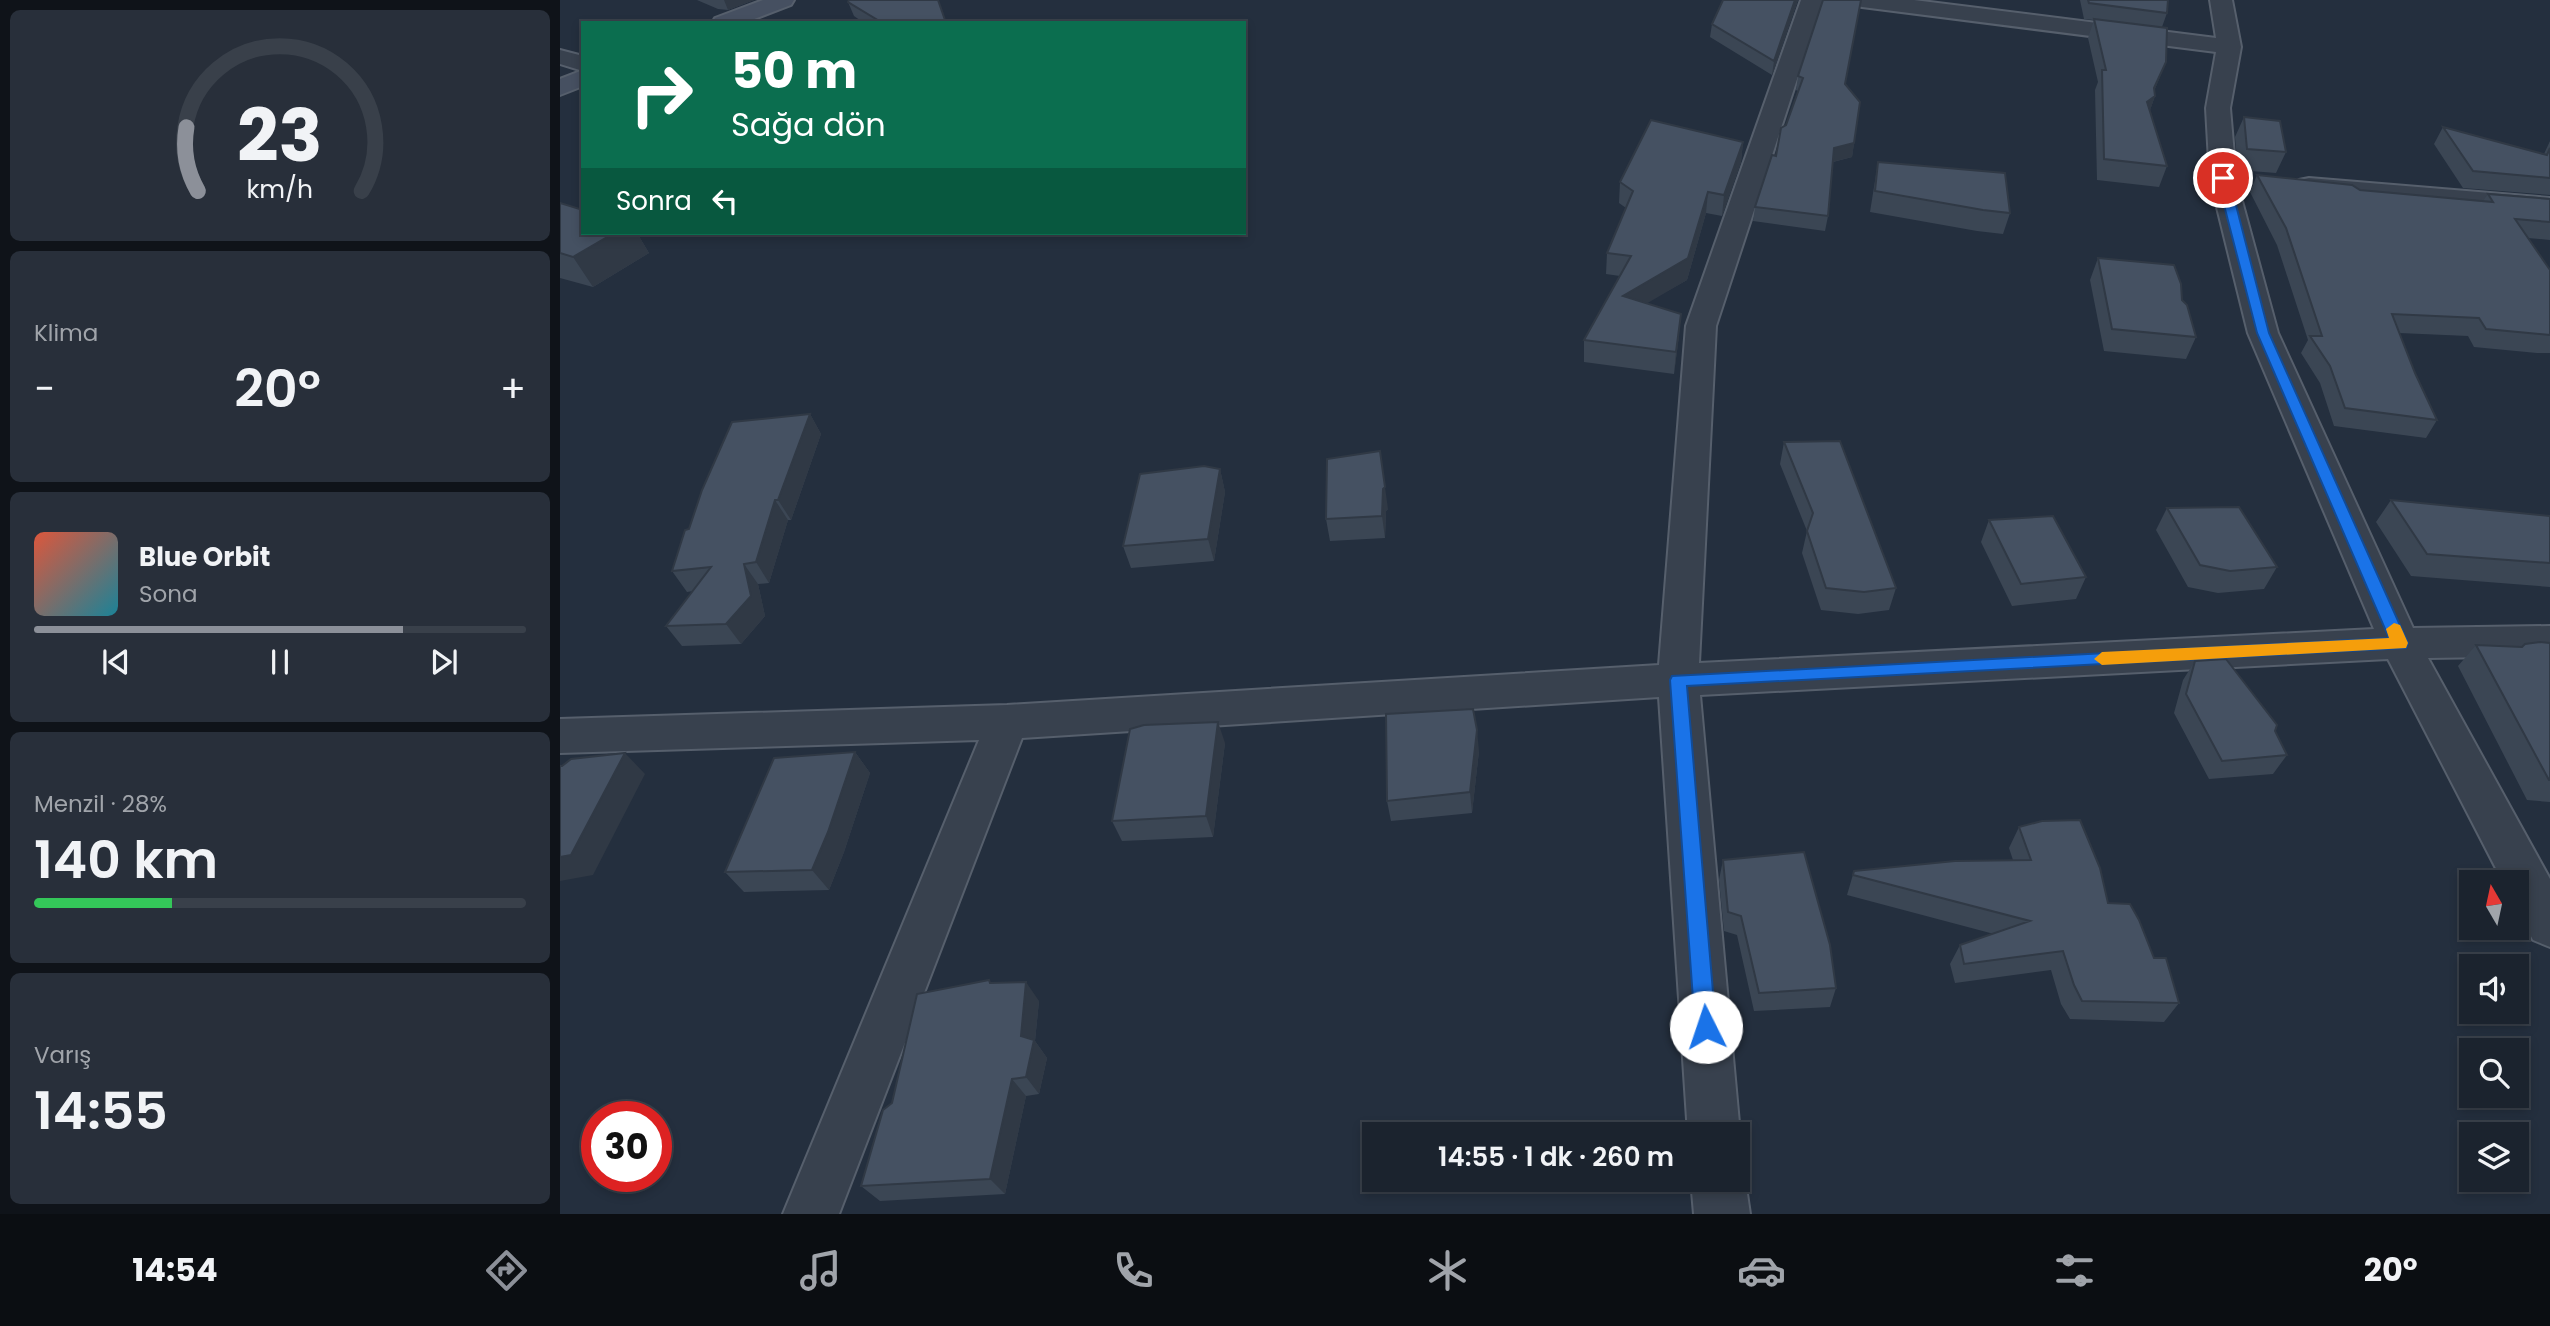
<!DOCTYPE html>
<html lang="tr">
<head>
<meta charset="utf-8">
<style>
	:root { --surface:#1b232e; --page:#282f3a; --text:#f1f3f6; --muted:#a0a4aa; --line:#39404a; --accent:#8c9099 }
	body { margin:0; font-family:Poppins,sans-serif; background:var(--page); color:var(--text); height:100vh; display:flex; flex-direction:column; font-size:26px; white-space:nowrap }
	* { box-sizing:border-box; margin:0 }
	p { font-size:23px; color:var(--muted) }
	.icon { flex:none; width:38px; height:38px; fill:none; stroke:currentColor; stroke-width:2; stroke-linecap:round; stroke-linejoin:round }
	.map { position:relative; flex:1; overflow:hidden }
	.drawer { display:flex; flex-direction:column; gap:10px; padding:10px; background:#0f1319; width:560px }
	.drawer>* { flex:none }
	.banner { position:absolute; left:21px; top:21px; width:665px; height:214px; border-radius:0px; box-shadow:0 4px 10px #0003,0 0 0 2px var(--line); background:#0b6e4f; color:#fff; overflow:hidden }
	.needle { width:46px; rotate:351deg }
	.controls { position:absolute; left:1899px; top:870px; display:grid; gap:14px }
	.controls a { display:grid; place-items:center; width:70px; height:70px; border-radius:0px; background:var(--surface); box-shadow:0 4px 10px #0003,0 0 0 2px var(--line); font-size:35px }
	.speed { position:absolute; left:21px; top:1101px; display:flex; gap:14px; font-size:35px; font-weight:700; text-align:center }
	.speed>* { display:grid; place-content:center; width:91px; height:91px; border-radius:50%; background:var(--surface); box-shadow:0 4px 10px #0003,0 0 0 2px var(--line); line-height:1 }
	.speed .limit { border:10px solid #d22; background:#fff; color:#111 }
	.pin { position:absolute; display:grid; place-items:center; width:60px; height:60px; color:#fff; margin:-30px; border:4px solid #fff; border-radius:50%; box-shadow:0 2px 7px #0007 }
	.me { position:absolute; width:77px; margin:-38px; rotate:356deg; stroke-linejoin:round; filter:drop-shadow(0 0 5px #0008) }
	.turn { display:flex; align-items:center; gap:24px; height:147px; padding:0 35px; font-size:32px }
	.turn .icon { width:91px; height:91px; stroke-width:2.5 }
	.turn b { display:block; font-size:49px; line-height:60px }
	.then { display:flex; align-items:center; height:66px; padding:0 35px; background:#0003; gap:14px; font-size:26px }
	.big { font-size:52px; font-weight:600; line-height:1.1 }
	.drawer .widget { flex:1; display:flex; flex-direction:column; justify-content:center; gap:10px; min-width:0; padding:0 24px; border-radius:10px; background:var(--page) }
	.drawer .dial { align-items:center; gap:0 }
	.dial svg { height:182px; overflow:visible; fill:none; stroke:var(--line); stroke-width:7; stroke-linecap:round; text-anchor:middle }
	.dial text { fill:var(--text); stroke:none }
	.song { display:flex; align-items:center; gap:21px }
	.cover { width:84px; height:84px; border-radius:10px; background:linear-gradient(135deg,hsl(10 70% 55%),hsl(190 70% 35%)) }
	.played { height:7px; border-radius:4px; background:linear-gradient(90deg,var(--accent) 75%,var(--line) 75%) }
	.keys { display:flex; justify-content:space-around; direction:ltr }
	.heat { display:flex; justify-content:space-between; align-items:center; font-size:38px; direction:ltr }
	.charge { height:10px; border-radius:5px; background:linear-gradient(90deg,#34c759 28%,var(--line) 0) }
	.trip { position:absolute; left:802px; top:1122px; width:388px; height:70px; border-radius:0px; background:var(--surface); box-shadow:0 4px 10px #0003,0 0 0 2px var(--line); font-weight:600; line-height:70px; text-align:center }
	.menu { display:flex; height:112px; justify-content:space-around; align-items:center; background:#0b0e12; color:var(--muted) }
	.menu .icon { width:49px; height:49px }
	.menu .current { color:var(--accent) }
	.menu b { font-size:32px; color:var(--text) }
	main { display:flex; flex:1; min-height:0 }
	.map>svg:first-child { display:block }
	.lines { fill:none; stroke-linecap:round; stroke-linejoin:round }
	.street-casing { stroke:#565f6c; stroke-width:4 }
	.secondary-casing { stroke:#565f6c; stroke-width:4 }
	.street { fill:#38414e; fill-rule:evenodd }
	.secondary { fill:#465061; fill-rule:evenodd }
	.wall { fill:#3b4654 }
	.shaded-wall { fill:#303945 }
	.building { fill:#455162; stroke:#303945; stroke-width:2 }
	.route { fill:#1a73e8; stroke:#114b97; stroke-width:2 }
	.slow { fill:#f59e0b }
</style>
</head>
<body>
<main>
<section class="drawer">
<div class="widget dial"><svg viewBox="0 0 100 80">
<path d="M14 69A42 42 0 1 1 86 69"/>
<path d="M14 69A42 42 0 0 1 9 41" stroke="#8c9099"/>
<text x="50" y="56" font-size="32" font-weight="700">23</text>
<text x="50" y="72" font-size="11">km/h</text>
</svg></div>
<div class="widget"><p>Klima</p>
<div class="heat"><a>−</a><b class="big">20°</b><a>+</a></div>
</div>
<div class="widget">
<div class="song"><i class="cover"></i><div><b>Blue Orbit</b><p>Sona</p></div></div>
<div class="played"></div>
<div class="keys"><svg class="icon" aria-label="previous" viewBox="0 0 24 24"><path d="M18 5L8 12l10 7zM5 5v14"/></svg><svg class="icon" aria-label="pause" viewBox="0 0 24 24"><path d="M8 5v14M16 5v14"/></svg><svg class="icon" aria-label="next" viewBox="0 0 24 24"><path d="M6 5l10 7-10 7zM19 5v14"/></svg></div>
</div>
<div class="widget"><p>Menzil · 28%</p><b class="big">140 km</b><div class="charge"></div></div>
<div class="widget"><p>Varış</p><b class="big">14:55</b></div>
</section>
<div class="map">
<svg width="1990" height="1214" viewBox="0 0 1990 1214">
	<rect width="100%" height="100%" fill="#242f3e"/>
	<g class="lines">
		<g class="street-casing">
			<path id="street" d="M1241,0H1263L1156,326L1139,663L1814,629L1688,333L1650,179L1646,108L1656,52L1302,7L1294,5L1291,0H1354L1656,38L1650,0H1672L1681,47L1670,108L1676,179L1718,333L1853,628L1990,626V656L1868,658L1990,879V947L1973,940L1956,908V882H1943L1828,659L1140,695L1180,1134L1178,1141V1134H1128L1099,697L462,738L279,1214H223L419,740L0,753V719L447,705L1099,665L1126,326Z
				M0,50L23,56V71L0,64Z
				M1749,178L1990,198V214L1739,192L1736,186L1739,180Z
				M1178,1162L1185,1180L1190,1214H1134L1131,1180H1178Z"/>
		</g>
		<g class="secondary-casing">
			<path id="secondary" d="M203,0H234L231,5L184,23H152L155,18Z
				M23,70V86L0,95V79Z"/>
		</g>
		<use href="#street" class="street"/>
		<use href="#secondary" class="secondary"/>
	</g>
	<path class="wall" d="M137,0H194L168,10L158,9Z
		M1238,0L1212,75L1150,37L1152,24Z
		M1520,0H1608L1607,13L1602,27L1606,62L1594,91L1595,96L1590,110L1607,166L1599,187L1537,180L1535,90L1538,82L1528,38L1534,20L1524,19Z
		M288,2L386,23H304L294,16Z
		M1238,76L1285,84L1294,143L1292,157L1273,162L1268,216L1265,231L1193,221L1195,207L1216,156L1238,91L1236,90Z
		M1684,117L1726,152L1716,173L1678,170L1675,137Z
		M1883,127L1984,154L1990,141V195L1903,188L1874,144Z
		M1183,142L1181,162L1162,216L1146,213L1127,280L1086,303L1119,335L1114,374L1024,362V340L1060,276L1046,274L1047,253L1066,208L1059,203L1060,182Z
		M1318,162L1450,213L1443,234L1417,231L1310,212Z
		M1697,175L1800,190L1923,201L1928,194L1990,199V240L1968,238L1990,270V353H1977L1914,347L1908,336L1839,333L1855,373L1877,420L1866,438L1774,426L1760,383L1741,353L1748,340L1717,245L1690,192Z
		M0,203L23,233H77L89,253L33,287L0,278Z
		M1538,258L1622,300L1636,337L1626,359L1544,351L1530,280Z
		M250,414L261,434L231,520H228L209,583L198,584L205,616L181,644L122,646L106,626L133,591L127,592L112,571Z
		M1224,442L1336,588L1329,610L1298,614L1261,610L1242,553L1247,531L1220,464Z
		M660,469L665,492L654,561L571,568L563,546Z
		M1831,500L1990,516V587L1851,576L1816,522Z
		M1607,508L1717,567L1704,589L1658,593L1628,587L1596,530Z
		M828,509L826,511L825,538L770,541L766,519Z
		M1429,520L1526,577L1516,599L1452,606L1421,542Z
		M1990,643V802L1967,800L1898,666L1916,645L1962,647Z
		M1635,661L1715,731L1727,755L1713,774L1649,779L1614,713L1623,680Z
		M665,743L653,837L562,841L552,821Z
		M919,751L912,813L831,821L827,801Z
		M295,752L310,773L284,852L269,890L184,892L165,872Z
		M1459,827L1548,903L1594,958L1619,1003L1604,1022L1510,1019L1501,1004L1491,970L1395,983L1390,964L1400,945L1434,934L1287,895L1294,871L1453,860L1449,848Z
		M1163,860L1276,988L1270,1007L1194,1011L1177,935L1164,931L1159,880Z
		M431,983L479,1001L475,1041L487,1058L479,1094L466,1096L445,1194L320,1201L301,1186L332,1103Z"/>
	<path class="shaded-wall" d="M164,0H194L168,10Z
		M1235,0H1238L1212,75L1214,61Z
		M1606,62L1591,99L1595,96L1588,116L1587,102Z
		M1183,142L1181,162L1162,216L1164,195Z
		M1294,143L1292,157L1272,162L1274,148Z
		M1148,192L1146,213L1127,280L1062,318L1063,296Z
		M54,233H77L89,253L33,287L13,257Z
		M1121,314L1119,335L1114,374L1116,352Z
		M250,414L261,434L231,520L218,500Z
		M660,469L665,492L654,561L648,539Z
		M825,487L828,509L826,511L825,538L822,516L823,489Z
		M215,500L228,520L209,583L196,562Z
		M184,564L198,584L205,616L181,644L166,624Z
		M658,722L665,743L653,837L646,816Z
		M917,730L919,751L912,813L910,792Z
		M295,752L310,773L284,852L269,890L252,870Z
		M65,753L85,774L33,875L0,881V857Z
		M466,982L479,1001L475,1041L487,1058L479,1094L466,1077L461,1036Z
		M452,1079L466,1096L445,1194L430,1179Z"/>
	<path class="building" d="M289,0H378L386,23L321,22L288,2Z
		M1163,0H1235L1214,61L1152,24Z
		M1263,0H1301L1285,84L1300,102L1294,143L1274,148L1268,216L1195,207L1212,155L1216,156L1221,128L1226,125L1243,78L1238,76Z
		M1528,0H1608L1607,13L1529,3Z
		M1534,19L1607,28L1606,62L1594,88L1595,96L1587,102L1607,166L1544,159L1542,70H1546Z
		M1684,117L1720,121L1726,152L1687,149Z
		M1091,120L1183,142L1164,195L1148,192L1128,258L1063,296L1121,314L1116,352L1024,340L1071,256L1047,253L1073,191L1060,182Z
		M1883,127L1987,155L1990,148V178L1913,171Z
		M1318,162L1445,173L1450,213L1423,210L1315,191Z
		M1697,175L1792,185L1800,190L1933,202L1928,194L1990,199V222L1955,219L1990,270V335L1926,329L1919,318L1832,314L1855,373L1877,420L1785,408L1770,366L1750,336H1762L1726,228Z
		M0,203L23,210V233H54L13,257L0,253Z
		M1538,258L1614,265L1621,284L1622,300L1627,305L1636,337L1552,329Z
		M250,414L218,500H215L196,562L184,564L191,596L166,624L106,626L151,567L112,571L125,530L129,529L142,490L172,422Z
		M1280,441L1336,588L1304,592L1266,588L1247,531L1253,513L1224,442Z
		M820,451L825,487L823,489L822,516L766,519L767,459Z
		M644,466L660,469L648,539L563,546L580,474Z
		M1831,500L1990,516V563L1867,554Z
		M1679,507L1717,567L1670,571L1640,565L1607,508Z
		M1493,516L1526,577L1461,584L1429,520Z
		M1980,642L1990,643V780H1989L1916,645L1962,647L1965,644Z
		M1666,659L1717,725L1715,731L1727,755L1662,761L1626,694L1635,661Z
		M913,709L917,730L910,792L827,801L826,714Z
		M658,722L646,816L552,821L570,729L584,725Z
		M295,752L268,832L252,870L165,872L214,758Z
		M65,753L11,855L0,857V766H2L11,759Z
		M1520,820L1540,868L1548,903L1570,904L1579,920L1594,958H1606L1619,1003L1522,1001L1514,985L1503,951L1404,964L1400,945L1470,921L1293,875L1294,871L1395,861L1471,860L1459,827L1482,821Z
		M1244,852L1270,945L1276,988L1199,993L1181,916L1168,912L1163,860Z
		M429,980L430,983L466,982L461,1036L474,1040L466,1077L452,1079L430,1179L301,1186L323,1110L332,1103L357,994Z"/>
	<path class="route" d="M1663,175L1669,178L1709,333L1848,643L1846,648L1127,686L1156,1027L1153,1034L1146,1037L1138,1034L1135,1027L1110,680L1112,676L1829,638L1697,333L1657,178Z"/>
	<path class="slow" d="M1834,623L1840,625L1848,643L1846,648L1542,665L1534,659L1542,652L1829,638L1826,629Z"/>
</svg>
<div class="controls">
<a><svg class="needle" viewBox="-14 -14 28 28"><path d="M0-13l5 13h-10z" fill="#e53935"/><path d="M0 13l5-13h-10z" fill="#a0a4aa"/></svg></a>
<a><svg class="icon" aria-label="sound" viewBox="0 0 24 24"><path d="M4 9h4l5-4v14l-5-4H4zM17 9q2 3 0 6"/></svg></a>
<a><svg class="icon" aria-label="search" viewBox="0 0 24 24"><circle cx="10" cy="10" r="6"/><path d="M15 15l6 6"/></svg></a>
<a><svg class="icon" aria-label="layers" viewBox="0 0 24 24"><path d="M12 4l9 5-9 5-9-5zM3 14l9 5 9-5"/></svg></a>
</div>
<div class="speed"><div class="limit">30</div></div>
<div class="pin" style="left:1663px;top:178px;background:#d93025"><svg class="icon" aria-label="arrive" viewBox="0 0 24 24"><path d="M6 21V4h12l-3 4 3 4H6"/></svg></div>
<svg class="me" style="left:1146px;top:1027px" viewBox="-20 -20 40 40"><circle r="19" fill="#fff"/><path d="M0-13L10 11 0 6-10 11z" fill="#1a73e8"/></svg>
<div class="trip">14:55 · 1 dk · 260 m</div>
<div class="banner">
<div class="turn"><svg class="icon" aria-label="right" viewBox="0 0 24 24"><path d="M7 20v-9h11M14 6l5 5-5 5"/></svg><div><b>50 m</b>Sağa dön</div></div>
<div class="then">Sonra<svg class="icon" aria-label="left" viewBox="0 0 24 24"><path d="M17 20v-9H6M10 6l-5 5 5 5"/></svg></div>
</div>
</div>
</main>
<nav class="menu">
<b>14:54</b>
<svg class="icon current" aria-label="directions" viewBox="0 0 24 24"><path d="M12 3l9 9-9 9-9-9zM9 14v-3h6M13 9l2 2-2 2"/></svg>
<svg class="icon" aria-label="music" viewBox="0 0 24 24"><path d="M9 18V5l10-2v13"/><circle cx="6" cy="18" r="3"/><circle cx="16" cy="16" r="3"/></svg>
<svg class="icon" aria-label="phone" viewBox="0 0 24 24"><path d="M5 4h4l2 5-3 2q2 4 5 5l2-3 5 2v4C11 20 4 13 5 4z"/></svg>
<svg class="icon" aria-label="climate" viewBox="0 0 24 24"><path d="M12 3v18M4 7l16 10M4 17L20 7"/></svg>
<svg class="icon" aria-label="car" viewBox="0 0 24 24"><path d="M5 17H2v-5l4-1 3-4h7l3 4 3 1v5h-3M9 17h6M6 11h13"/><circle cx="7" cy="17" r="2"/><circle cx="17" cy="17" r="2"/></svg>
<svg class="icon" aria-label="filters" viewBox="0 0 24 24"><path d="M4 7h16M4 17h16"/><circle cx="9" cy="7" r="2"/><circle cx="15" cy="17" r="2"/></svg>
<b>20°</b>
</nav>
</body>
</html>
